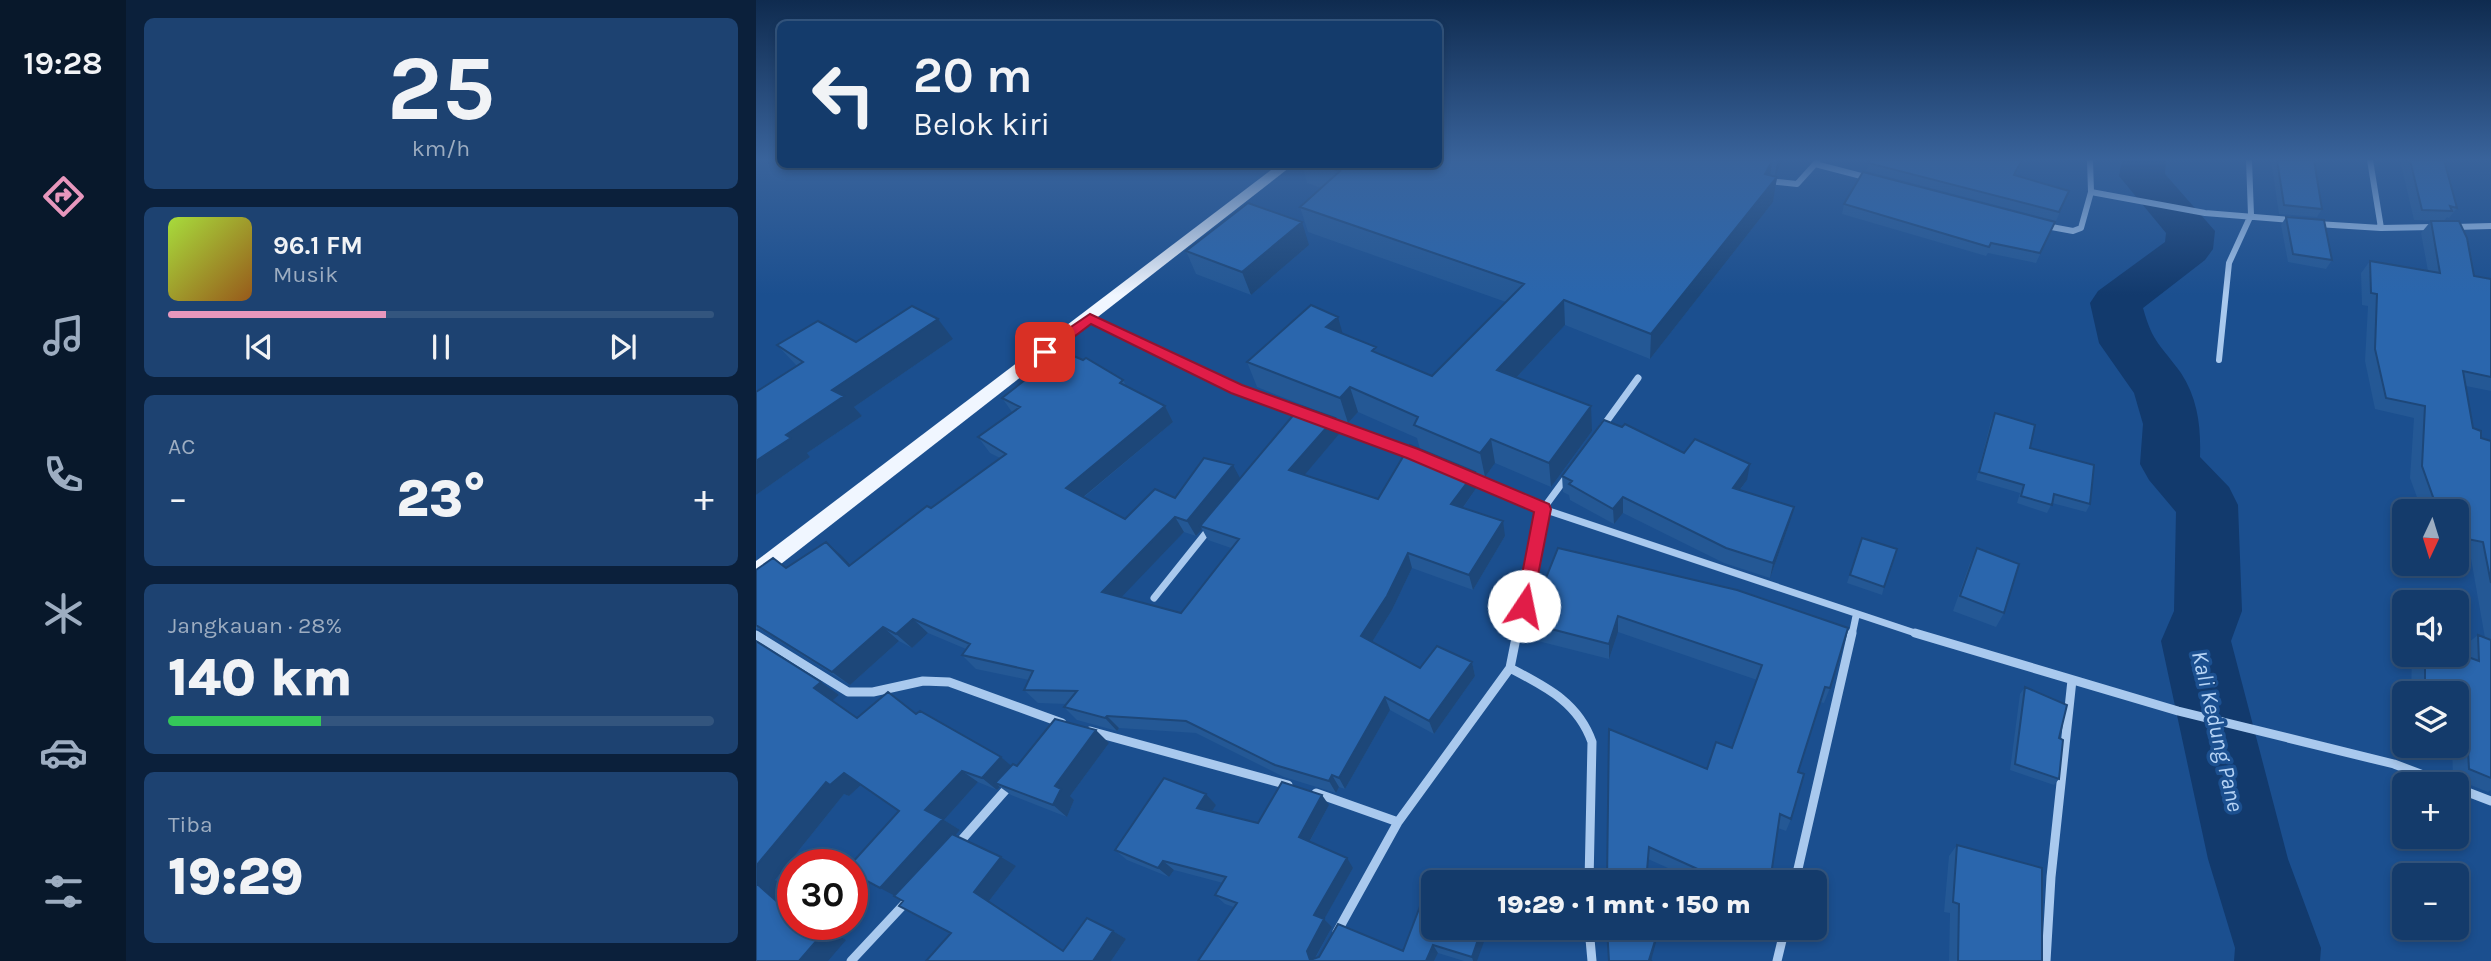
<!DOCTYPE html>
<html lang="id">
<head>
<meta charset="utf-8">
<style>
	:root { --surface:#143b6b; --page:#1d4271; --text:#f1f3f6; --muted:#9dadc1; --line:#33557e; --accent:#e797bd }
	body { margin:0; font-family:Karla,sans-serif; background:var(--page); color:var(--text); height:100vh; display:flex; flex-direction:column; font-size:26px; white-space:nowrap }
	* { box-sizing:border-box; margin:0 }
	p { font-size:23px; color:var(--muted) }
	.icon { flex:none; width:38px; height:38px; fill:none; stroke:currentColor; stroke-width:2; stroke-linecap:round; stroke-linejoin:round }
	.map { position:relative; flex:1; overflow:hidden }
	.sheet { display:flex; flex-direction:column; gap:18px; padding:18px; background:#0b203b; width:630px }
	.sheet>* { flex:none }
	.hud { position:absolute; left:21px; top:21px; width:665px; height:147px; border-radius:10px; box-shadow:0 4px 10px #0003,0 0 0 2px var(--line); background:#143b6b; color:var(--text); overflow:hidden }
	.needle { width:46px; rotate:184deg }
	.buttons { position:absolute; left:1636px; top:499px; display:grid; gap:14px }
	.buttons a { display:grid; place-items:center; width:77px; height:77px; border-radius:10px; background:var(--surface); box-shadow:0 4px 10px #0003,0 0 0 2px var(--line); font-size:35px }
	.speed { position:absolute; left:21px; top:849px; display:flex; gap:14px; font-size:35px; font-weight:700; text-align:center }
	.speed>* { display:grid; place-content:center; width:91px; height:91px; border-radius:50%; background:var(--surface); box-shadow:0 4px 10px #0003,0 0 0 2px var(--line); line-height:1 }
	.speed .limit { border:10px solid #d22; background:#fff; color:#111 }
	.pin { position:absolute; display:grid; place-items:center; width:60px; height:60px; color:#fff; margin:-30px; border-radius:14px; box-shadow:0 4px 10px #0006 }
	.me { position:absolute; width:77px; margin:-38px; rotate:11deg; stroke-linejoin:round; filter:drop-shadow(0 0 5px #0008) }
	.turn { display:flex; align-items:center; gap:24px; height:147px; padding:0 21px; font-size:32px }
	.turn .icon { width:91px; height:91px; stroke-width:2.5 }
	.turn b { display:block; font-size:49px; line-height:60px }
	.big { font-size:52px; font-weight:800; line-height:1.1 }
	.sheet .widget { flex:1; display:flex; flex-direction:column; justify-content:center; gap:10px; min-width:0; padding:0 24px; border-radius:10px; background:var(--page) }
	.sheet .dial { align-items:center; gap:0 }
	.dial b { font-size:91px; line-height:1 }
	.song { display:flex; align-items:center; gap:21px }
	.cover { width:84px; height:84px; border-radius:10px; background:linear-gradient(135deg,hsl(80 70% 55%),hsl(30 70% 35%)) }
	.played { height:7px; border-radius:4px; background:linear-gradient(90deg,var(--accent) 40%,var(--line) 40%) }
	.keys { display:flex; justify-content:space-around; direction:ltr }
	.heat { display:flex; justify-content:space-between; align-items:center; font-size:38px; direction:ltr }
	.charge { height:10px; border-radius:5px; background:linear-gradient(90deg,#34c759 28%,var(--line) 0) }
	.trip { position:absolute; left:665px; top:870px; width:406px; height:70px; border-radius:10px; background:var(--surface); box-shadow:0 4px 10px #0003,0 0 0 2px var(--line); font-weight:800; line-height:70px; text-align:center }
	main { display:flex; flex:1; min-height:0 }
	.menu { display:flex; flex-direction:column; width:126px; justify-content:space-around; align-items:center; background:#08182b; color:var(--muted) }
	.menu .icon { width:49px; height:49px }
	.menu .active { color:var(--accent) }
	.menu b { font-size:32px; color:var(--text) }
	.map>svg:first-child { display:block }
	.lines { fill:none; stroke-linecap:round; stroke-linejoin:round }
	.river { fill:#123a6d; fill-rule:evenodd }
	.street-far2 { stroke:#a9c9ee; stroke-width:6 }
	.street-far1 { stroke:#a9c9ee; stroke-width:7 }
	.street { stroke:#a9c9ee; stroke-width:9 }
	.primary { fill:#f0f6ff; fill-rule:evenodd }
	.wall { fill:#245895; fill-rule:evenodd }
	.shaded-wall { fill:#1d4779 }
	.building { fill:#2a66ad; stroke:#1d4779; stroke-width:2 }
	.route { fill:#e11d48; stroke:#92132f; stroke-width:2 }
	.labels { text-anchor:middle; stroke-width:7; stroke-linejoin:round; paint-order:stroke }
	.water-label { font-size:23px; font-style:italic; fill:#b5d3f5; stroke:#1b4f8f }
</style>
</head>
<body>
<main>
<nav class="menu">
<b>19:28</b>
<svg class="icon active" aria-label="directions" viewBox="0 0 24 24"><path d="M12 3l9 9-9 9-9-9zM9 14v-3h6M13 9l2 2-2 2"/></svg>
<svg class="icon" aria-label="music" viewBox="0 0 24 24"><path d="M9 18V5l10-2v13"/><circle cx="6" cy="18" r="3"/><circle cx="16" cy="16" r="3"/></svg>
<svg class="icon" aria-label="phone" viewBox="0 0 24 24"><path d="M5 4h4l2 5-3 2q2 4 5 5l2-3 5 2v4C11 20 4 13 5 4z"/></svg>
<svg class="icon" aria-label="climate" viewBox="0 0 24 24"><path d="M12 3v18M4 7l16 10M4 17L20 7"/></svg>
<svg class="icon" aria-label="car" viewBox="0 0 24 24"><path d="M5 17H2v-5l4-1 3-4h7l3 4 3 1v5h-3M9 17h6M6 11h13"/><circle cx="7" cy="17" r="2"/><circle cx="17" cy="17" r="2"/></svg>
<svg class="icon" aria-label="filters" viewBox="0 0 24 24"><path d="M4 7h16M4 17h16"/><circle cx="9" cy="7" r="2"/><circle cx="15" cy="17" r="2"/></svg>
</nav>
<section class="sheet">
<div class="widget dial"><b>25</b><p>km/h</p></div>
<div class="widget">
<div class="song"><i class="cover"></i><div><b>96.1 FM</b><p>Musik</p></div></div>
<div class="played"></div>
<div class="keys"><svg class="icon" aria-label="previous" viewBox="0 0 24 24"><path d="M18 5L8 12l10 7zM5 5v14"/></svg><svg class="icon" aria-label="pause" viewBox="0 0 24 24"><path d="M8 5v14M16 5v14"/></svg><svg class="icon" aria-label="next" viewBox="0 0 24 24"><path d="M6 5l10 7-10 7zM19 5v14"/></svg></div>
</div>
<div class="widget"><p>AC</p>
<div class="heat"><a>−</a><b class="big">23°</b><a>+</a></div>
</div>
<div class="widget"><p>Jangkauan · 28%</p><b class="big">140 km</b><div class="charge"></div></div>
<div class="widget"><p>Tiba</p><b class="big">19:29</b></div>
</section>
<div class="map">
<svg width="1735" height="961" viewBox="0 0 1735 961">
	<rect width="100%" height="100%" fill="#1b4f8f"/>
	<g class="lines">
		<path class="river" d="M1366,160H1410L1409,174L1459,231L1457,249L1449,260L1387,308C1397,344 1405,345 1425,373C1442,399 1445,427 1444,457L1473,487L1482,505L1486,611L1475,641L1532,859L1565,948L1564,961H1478L1479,948L1452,859L1405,641L1418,611L1420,512L1393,480L1384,464L1387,424L1378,393L1343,343L1334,303L1342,291L1409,242L1410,233L1363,176Z"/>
		<path class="street-far2" d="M1059,164L1113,178
			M1011,181L1041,184L1061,162
			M1335,192L1449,213L1535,220
			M1561,224L1625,228L1614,160
			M1290,226L1317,231L1325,228L1335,192L1334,160
			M1699,227L1735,226
			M1625,228L1676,227
			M334,318L447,373
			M1463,360L1473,263L1495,215L1493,160"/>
		<path class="street-far1" d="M443,371L481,389L547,413
			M574,423L659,454
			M845,429L882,378
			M711,477L787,509L1165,635
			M398,598L454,528
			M761,635L787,509L812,475
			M1096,635L1100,616"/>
		<path class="street" d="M1159,633L1422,711L1638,764L1691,784
			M0,635L92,692H117L167,681L193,682L306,723
			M754,668C790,687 822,702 836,742L833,882
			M334,731L532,785
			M1701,788L1735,801
			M560,793L642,822
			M202,844L254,785
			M1039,882L1096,633
			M833,928L836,961
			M581,932L642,822L754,668L761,633
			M95,961L152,900
			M1021,961L1029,928
			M1290,961L1295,877L1316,680"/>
		<path class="primary" d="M523,164H538L7,578L0,580V561Z"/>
	</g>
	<path class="wall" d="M682,160H1027L1019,176L1015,175L1021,177L1017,202L894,359L809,325L761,377L836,431L795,487L739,463L729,477L719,473L721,487L707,508L749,536L717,590L656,568L636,610L616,642L664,668L716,662L719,676L678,734L634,710L589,789L583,787L580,793L528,777L440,733L363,728L361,731L321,720L308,707L311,704L282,703L268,690L273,680L220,669L206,655L210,649L172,633L156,648L143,641L94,685L4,629H0V570L30,568L70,542L95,565L175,508L244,458L234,453L222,437L256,412L246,398L367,380L370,386L409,406L417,422L327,498L369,519L419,498L484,478L579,418L584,433L548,475L622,499L664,449L661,438L602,412L592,423L501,387L491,362L587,334L621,353L676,376L750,302L552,232L544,207L565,188L551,183L546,164H682ZM446,529L452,540L475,548L425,613L365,597L428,532L440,536Z
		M1114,160H1267L1259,176L1313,191L1300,221L1110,171Z
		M1515,160H1558L1566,209L1561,217L1523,214Z
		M1644,160H1688L1701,208L1693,218L1691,217L1688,221L1718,276L1735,279V391L1710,386L1717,428L1725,438L1735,441V790L1732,792L1697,778L1696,746H1701V693H1655L1656,654H1701L1708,656V646L1722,635L1729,638L1714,553L1701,551V511H1666L1654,478L1658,418L1619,409L1609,361L1612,306L1606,305L1605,273L1614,261L1672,271L1665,233L1675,221H1681L1658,220Z
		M1088,204L1299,222L1280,263L1232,253L1230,256L1086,214Z
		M1530,217L1576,260L1570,269L1532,262L1525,225Z
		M553,245L495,295L440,274L430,251Z
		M197,339L98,407L106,416L51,453L54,457L0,495L41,366L21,345Z
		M1239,413L1334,504L1330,512L1296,503L1291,513L1261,503L1264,493L1220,480L1235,421Z
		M928,453L991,480L984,490L1038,507L1034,522L1014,578L968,563L867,513L858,524L814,500L813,495L807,492L806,476Z
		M1106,538L1128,587L1126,595L1091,583Z
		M802,548L1074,688L1068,703L1064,702L1042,772L1035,819L1030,831L1022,828L1014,882H943L892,859L851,882L951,769L976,748L1001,680L862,632L853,659L774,639L772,623Z
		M1221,548L1248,613L1240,627L1197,611L1214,563Z
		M0,642L83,695L76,701L101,718L160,714L245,757L255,766H261L353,743L314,796L318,800L311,817L255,795L244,787L241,790L222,782L188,820L204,830L199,835L260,866L233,901L307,950L357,931L370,939L355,961L195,933L147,901L143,811L105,785L93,796L88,794L19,880L26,884L20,891L37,905V924H64L90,940L0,961Z
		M1269,687L1303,738V779L1298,785L1254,770L1264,694Z
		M450,794L460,805L455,812L502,823L573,805L554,841L597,868L568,919L576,927L559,959L647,951L671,888L721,961H708L682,953L678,961H442L478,907L469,904L459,895L467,883L418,870L413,877L371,860L359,850Z
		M1201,845L1286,961H1193L1194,913L1188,912L1193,856Z"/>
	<path class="shaded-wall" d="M1021,160H1027L1019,176Z
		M1016,161L1013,186L1021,177L1017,202L894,359L895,334L1009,174Z
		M546,222L553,245L495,295L486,272Z
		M808,300L809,325L744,395L741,370Z
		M582,317L589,342L570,327Z
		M182,319L197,339L98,407L106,416L51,453L54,457L0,495V461L30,435L76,390Z
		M594,387L602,412L592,423L584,398Z
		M409,406L417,422L320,503L310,488Z
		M835,406L836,431L795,487L793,463Z
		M579,418L584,433L540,485L533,470Z
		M735,439L739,463L729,477L724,453Z
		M994,464L991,480L974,503L977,488Z
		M477,465L485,480L444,526L446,529L440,536L431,521Z
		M719,472L721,487L699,519L695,504Z
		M867,497V513L858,524L857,509Z
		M1038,507L1034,522L1014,578L1017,563Z
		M419,517L428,532L357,606L346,592Z
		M747,521L749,536L717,590L713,575Z
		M70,542L86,556L109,580L93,566Z
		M652,553L656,568L636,610L611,650L605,636Z
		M862,616V632L853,659V644Z
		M157,619L172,633L156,648L140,634Z
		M127,627L143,641L94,685L76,672Z
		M716,662L719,676L678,734L673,721Z
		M65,682L83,695L76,701L58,688Z
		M629,697L634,710L589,789L583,778Z
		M351,716L363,728L361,731L349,718Z
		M340,730L353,743L314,796L318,800L311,817L297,805L299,786Z
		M245,757L259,769L239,783L244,787L241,790L226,778Z
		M206,771L222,782L188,820L204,830L143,898L124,888L169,810Z
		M88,773L106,784L93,796L88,794L19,880L26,884L20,891L37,905V912L26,906L0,883V866L70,782Z
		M576,775L583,787L580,793L573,781Z
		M450,794L460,805L451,819L441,808Z
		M566,795L573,805L551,846L543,837Z
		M245,857L260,866L233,901L320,959L307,951L218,892Z
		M591,858L597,868L566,923L558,915Z
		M407,861L418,870L413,877L402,868Z
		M568,919L576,927L559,958L554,960L551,951Z
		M58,924H64L90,940L72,961H43Z
		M726,928H733L721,961H717L716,957Z
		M903,928L902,935L895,961H893Z
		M357,931L370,939L355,961H337Z
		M677,945L682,953L678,961H670Z"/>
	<path class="building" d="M682,160H1013L1016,161L1009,174L1021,177L895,334L808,300L741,370L835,406L793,463L735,439L724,453L658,425L662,417L594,387L584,398L491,362L555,305L582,317L570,327L620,347L616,351L676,376L768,284L544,207L584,171L562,164H682Z
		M1114,160H1266L1258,175L1313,191L1303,212L1112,163Z
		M1521,160H1558L1566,209L1528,205Z
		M1654,160H1688L1701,208L1694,206L1696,211L1666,210Z
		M1107,172L1299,222L1284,253L1235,243L1233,247L1088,204Z
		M492,203L546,222L486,272L430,251Z
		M1530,217L1568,220L1576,260L1537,254Z
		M1675,221H1703L1711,238L1718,276L1735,279V377L1707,371L1717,428L1725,431V438L1735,441V583L1727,542L1701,537V511H1682L1666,466L1669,406L1630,398L1619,349L1621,294L1615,293L1614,261L1684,273Z
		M156,306L182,319L76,390L88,396L30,435L35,438L0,461V392L47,362L21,345L62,321L100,342Z
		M306,351L327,360L330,358L367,380L364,383L409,406L310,488L369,519L399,489L419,498L448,458L477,465L431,521L419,517L346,592L425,613L483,539L444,526L545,406L579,418L533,470L622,499L654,445L719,472L695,504L747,521L713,575L652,553L631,596L605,636L664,668L681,646L716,662L673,721L629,697L583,778L576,775L573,781L519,765L430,721L351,716L349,718L308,707L321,691L268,690L277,671L206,655L214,644L157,619L140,634L127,627L76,672L0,625V570L17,558L30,568L70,542L93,566L171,506L175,508L250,454L222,437L264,407L246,398Z
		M1239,413L1279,425L1274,448L1338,465L1334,504L1298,494L1296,505L1265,496L1268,485L1223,472Z
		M848,420L866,427L869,424L928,453L939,439L994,464L977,488L1038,507L1017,563L970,548L867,497L857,509L813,484L816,481L806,476Z
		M1106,538L1141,549L1128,587L1094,575Z
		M802,548L981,590L1092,628L1074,688L1069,687L1042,772L1048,774L1035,819L1024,814L1014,882H979L957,876L893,847L890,882H851L853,729L951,769L960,742L976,748L1006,665L862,616L853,644L772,623Z
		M1221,548L1263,564L1248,613L1204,596Z
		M1722,635L1735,640V778L1713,769L1710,713L1701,709V693H1669V654H1701V653L1723,661Z
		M0,641L65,682L58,688L101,718L132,692L160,714L164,711L245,757L226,778L206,771L169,810L187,819L124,888L96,873V864H95L143,811L88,773L74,785L70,782L0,866Z
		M1269,687L1311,705L1303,738L1307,740L1303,779L1259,764Z
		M299,719L340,730L299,786L305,789L297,805L239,783L257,764L261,766Z
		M408,778L450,794L441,808L502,823L526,782L566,795L543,837L591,858L558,915L568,919L551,951L554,960L563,957L582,924L647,951L671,888L677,889V928H726L716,957L677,945L670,961H442L481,903L459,895L470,877L407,861L402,868L359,850Z
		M196,834L245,857L218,892L307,951L331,918L357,931L337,961H170L195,933L143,906L147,901L138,896Z
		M1201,845L1286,868V961H1202L1203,904L1197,902Z
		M0,883L26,906L37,912V924H58L69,931L43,961H0Z
		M851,928H903L893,960L896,961H853Z"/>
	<linearGradient id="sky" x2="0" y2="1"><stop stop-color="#0f2b4f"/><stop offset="0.54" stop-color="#39639b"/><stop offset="1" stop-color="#39639b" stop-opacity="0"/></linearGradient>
	<rect width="1735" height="295" fill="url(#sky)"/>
	<path class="route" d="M334,314L486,385L662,449L793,504L795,509L775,611L768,613L760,606L778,512L651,458L475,393L335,324L294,355H284V348Z"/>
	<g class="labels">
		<g class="water-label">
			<text transform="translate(1462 731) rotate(77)" y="8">Kali Kedung Pane</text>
		</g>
	</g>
</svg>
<div class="buttons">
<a><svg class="needle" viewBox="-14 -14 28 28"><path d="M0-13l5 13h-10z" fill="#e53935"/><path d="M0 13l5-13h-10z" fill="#9dadc1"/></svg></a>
<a><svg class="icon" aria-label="sound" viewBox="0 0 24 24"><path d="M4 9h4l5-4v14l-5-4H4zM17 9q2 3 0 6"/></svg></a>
<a><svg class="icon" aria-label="layers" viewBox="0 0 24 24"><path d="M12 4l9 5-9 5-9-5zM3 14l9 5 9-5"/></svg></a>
<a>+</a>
<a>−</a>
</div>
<div class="speed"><div class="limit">30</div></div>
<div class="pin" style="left:289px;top:352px;background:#d93025"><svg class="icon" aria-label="arrive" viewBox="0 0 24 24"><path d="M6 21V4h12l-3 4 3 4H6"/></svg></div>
<svg class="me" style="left:768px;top:606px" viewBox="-20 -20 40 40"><circle r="19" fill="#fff"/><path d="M0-13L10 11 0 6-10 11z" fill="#e11d48"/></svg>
<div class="trip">19:29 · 1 mnt · 150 m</div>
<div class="hud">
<div class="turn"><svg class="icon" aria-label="left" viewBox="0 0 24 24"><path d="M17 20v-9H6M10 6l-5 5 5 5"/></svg><div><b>20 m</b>Belok kiri</div></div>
</div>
</div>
</main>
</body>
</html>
